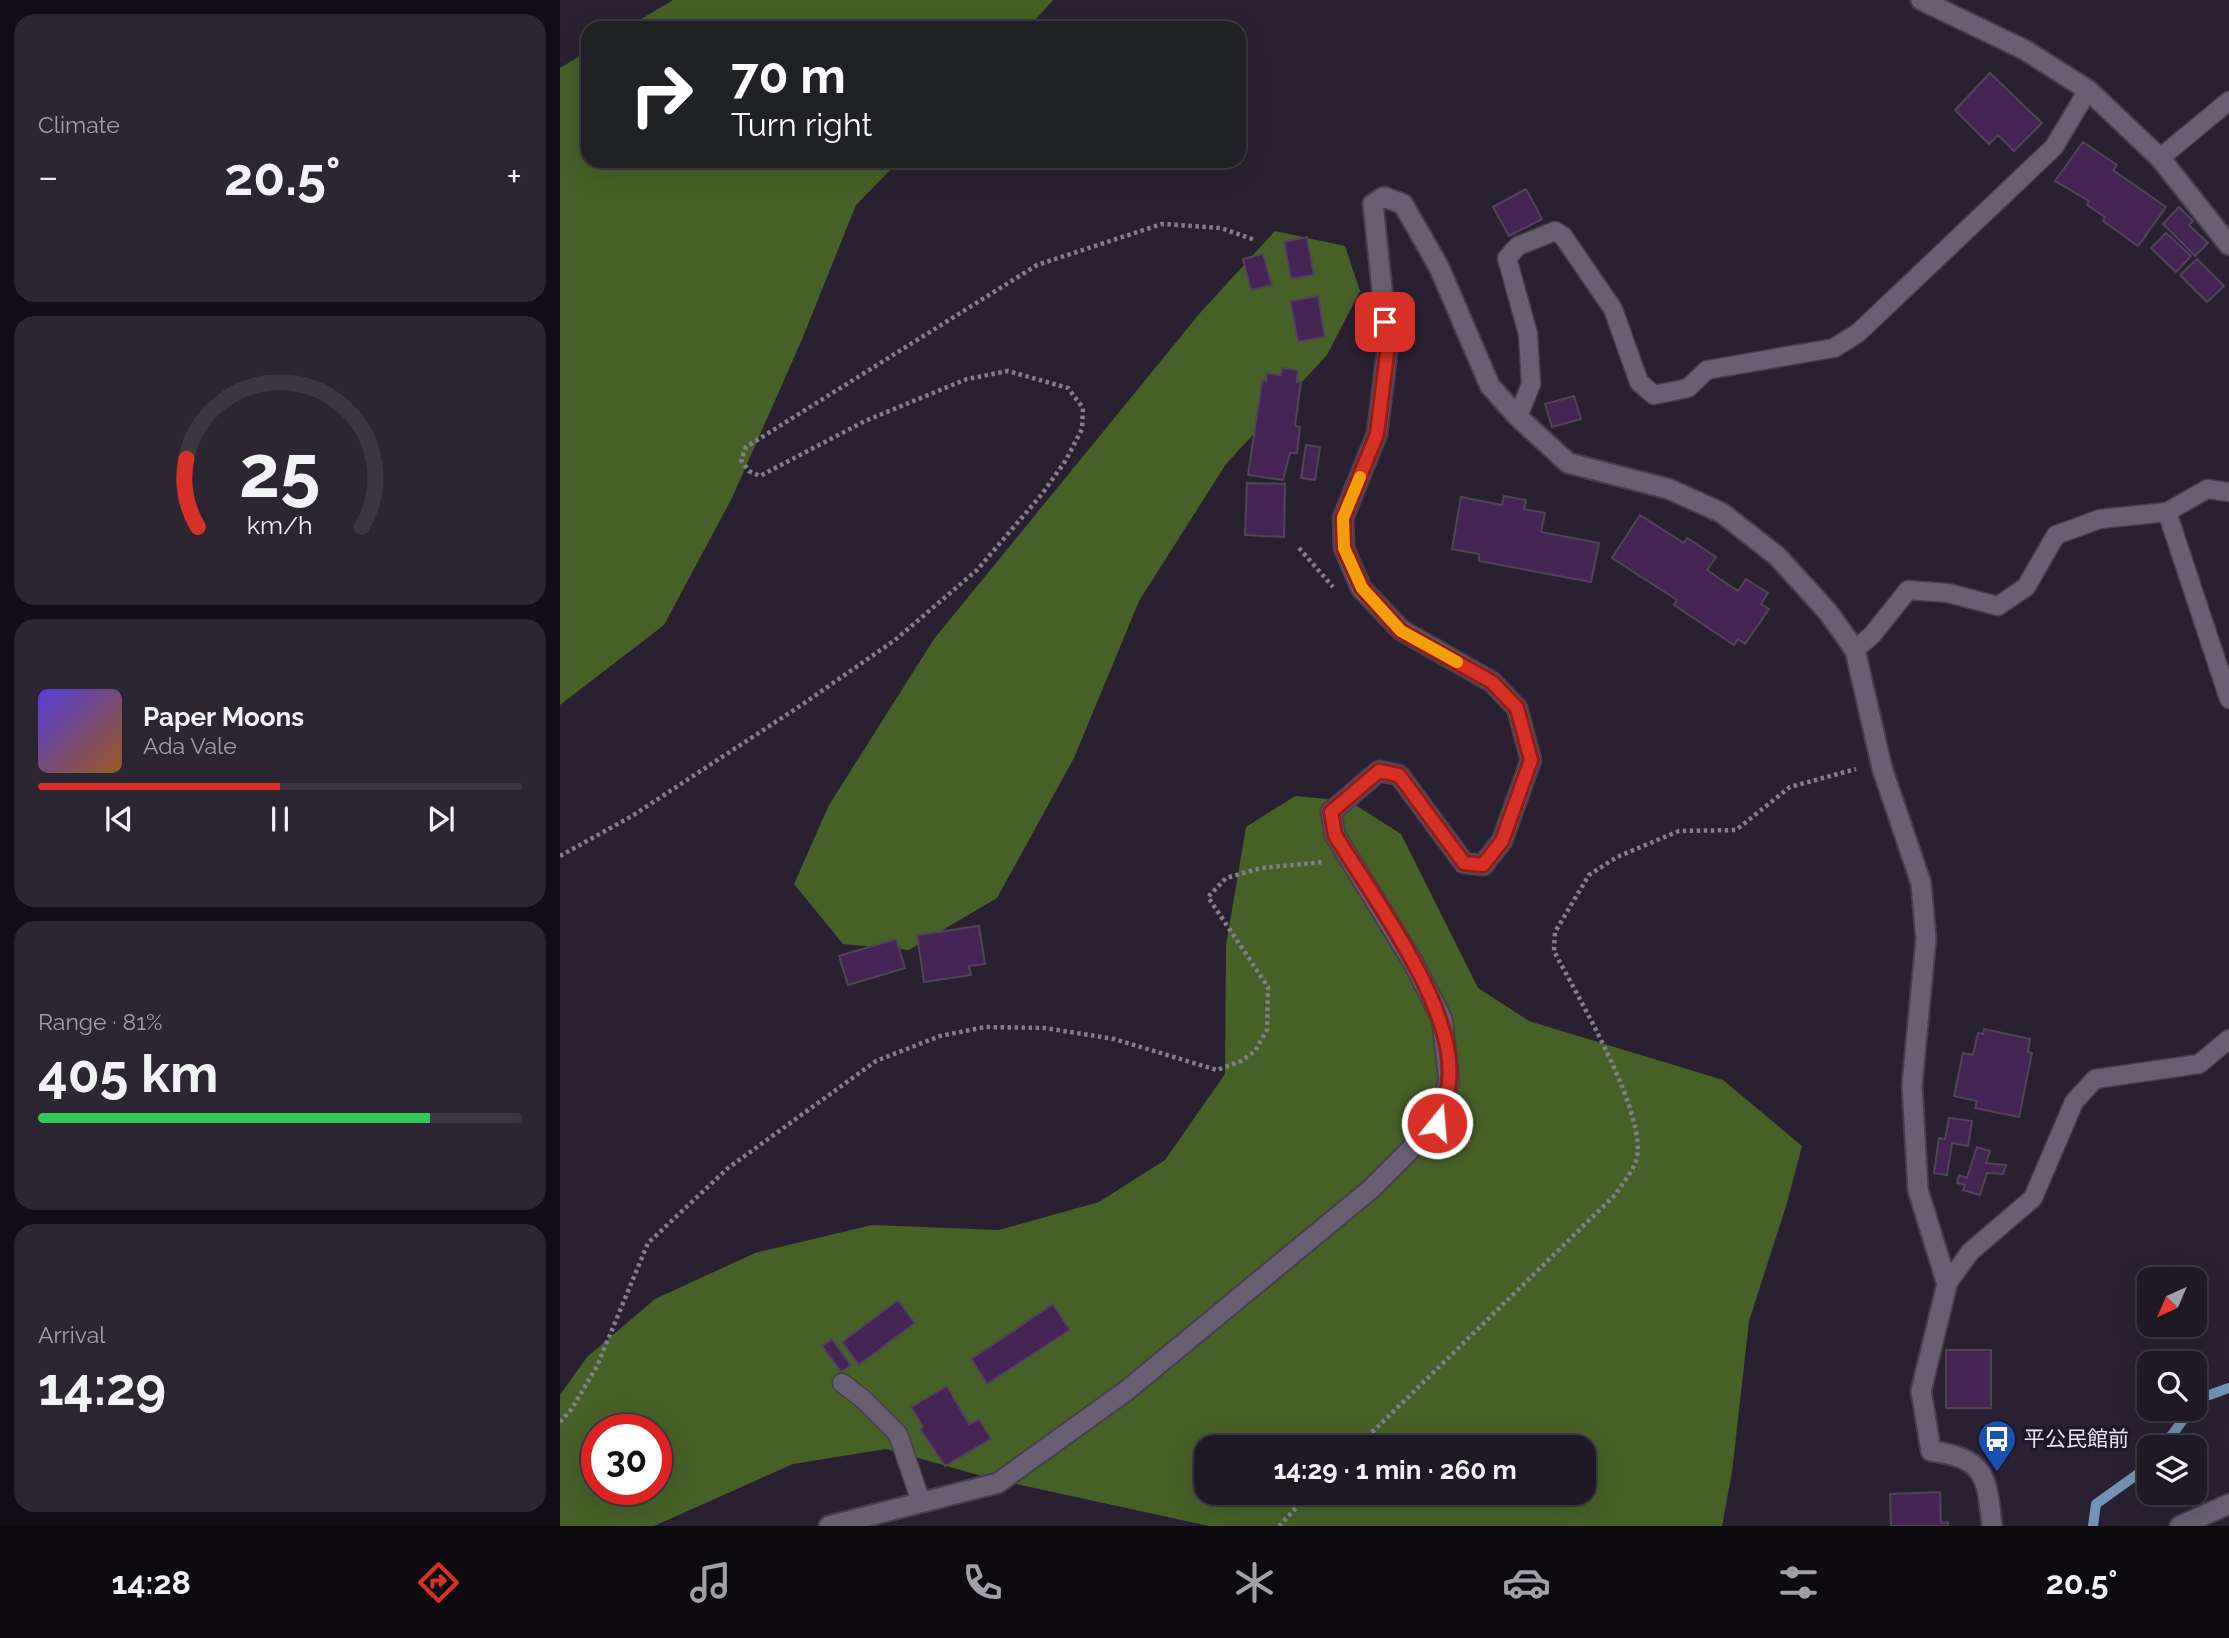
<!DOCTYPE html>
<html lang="en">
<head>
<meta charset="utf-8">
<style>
	:root { --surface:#1f1926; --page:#2c2632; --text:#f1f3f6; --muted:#a1a0a7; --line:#3c3843; --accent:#d93025 }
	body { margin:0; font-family:Raleway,"Noto Sans JP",sans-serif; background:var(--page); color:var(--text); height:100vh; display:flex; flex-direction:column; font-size:26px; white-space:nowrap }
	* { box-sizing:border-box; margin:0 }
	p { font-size:23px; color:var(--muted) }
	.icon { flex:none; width:38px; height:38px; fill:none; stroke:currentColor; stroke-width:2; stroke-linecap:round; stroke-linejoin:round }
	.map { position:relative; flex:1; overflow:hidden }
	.sheet { display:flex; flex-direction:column; gap:14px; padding:14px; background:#110e15; width:560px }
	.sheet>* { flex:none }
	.top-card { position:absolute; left:21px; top:21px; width:665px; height:147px; border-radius:21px; box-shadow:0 7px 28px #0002,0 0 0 2px var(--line); background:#202124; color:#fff; overflow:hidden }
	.needle { width:46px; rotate:224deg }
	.controls { position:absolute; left:1577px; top:1267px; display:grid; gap:14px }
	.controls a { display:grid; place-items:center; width:70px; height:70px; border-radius:14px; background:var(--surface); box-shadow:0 7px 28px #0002,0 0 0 2px var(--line); font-size:35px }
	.speed { position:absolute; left:21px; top:1414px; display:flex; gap:14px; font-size:35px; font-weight:700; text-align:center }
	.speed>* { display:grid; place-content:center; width:91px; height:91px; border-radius:50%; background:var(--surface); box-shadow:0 7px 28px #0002,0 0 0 2px var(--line); line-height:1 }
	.speed .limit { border:10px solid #d22; background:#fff; color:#111 }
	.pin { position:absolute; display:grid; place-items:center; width:60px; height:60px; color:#fff; margin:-30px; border-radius:14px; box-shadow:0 4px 10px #0006 }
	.me { position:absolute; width:77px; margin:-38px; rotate:17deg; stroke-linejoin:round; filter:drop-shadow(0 0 5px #0008) }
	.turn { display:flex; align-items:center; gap:24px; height:147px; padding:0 35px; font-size:32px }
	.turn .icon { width:91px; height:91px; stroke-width:2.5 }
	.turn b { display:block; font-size:49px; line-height:60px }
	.big { font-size:52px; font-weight:700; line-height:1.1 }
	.sheet .tile { flex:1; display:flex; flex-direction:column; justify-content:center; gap:10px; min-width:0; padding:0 24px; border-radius:21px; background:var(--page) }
	.sheet .dial { align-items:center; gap:0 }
	.dial svg { height:182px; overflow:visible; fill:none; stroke:var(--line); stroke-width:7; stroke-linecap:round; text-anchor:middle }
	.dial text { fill:var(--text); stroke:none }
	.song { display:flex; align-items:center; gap:21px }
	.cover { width:84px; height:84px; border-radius:10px; background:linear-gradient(135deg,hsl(250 70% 55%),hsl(30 70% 35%)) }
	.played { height:7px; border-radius:4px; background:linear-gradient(90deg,var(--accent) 50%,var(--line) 50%) }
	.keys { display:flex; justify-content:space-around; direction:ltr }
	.heat { display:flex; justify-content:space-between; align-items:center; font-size:38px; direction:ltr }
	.charge { height:10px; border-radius:5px; background:linear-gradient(90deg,#34c759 81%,var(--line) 0) }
	.trip { position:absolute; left:634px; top:1435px; width:402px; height:70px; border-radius:21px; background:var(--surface); box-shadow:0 7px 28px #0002,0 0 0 2px var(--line); font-weight:700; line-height:70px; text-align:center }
	.menu { display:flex; height:112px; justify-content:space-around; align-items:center; background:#0c0a0f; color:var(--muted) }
	.menu .icon { width:49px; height:49px }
	.menu .active { color:var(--accent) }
	.menu b { font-size:32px; color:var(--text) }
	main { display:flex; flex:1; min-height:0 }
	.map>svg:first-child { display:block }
	.forest { fill:#466026; fill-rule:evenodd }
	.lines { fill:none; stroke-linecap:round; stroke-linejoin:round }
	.stream { stroke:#7394b8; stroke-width:10 }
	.building { fill:#462556; stroke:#504557; stroke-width:2 }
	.service-casing { stroke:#463f4d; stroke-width:21 }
	.minor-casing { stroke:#463f4d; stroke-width:23 }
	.path { stroke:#847e8c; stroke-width:4.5; stroke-dasharray:3.5 3.5; stroke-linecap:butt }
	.service { stroke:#685f73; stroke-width:18 }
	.minor { stroke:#685f73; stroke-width:19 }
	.route-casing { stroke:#8d1f18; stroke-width:18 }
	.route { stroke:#d93025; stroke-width:12 }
	.slow { stroke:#f59e0b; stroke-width:12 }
	.labels { text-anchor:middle; stroke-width:7; stroke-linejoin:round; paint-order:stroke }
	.poi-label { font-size:21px; fill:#ebe6f1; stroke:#1f1828; text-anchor:start }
</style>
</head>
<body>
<main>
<section class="sheet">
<div class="tile"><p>Climate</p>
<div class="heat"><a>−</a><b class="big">20.5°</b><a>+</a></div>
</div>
<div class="tile dial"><svg viewBox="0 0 100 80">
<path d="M14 69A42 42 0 1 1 86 69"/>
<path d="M14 69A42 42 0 0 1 9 39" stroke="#d93025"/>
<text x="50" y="56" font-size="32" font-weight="700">25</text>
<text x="50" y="72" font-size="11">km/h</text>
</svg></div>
<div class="tile">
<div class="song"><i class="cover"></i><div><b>Paper Moons</b><p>Ada Vale</p></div></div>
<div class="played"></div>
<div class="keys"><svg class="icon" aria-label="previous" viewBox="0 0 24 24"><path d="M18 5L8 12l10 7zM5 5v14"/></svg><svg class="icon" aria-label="pause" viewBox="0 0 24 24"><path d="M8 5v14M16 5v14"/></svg><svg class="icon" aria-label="next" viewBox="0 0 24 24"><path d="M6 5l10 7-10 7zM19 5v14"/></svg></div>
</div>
<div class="tile"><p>Range · 81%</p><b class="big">405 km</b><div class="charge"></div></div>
<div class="tile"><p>Arrival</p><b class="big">14:29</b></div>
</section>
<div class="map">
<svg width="1669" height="1526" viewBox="0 0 1669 1526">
	<rect width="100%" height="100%" fill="#292132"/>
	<path class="forest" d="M113,0H493L468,28H66Z
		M28,51V161H339L296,205L243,337L172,498L104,625L0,705V68Z
		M715,231L785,246L800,291L767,355L666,464L579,601L514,758L437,898L349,950L283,944L234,884L269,805L374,639L640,313Z
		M735,796L789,801L841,834L918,988L969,1021L1163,1080L1242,1146L1227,1203L1189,1321L1172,1472L1162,1526H649L429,1478L326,1449L233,1464L94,1526H0V1395L27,1357L95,1299L195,1253L312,1225L439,1230L539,1202L605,1160L665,1074L666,945L686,827ZM37,1430H96V1489H37ZM646,1447H1024V1493H646Z"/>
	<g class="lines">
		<path class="stream" d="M1634,1403L1638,1399L1669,1388
			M1603,1447L1631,1409
			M1533,1526L1536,1504L1589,1466"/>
	</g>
	<path class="building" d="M1430,73L1482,123L1454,151L1438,135L1429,144L1395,110Z
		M1523,142L1557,165L1553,170L1606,207L1578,246L1543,221L1545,217L1527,205L1529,201L1495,181Z
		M966,189L982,219L949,236L933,207Z
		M1619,207L1633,221L1629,225L1648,243L1635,256L1603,224Z
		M1606,233L1631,256L1616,272L1591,248Z
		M747,237L754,275L731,279L724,242Z
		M703,254L712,285L691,290L683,259Z
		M1637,259L1664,286L1647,302L1620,275Z
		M758,296L765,337L738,342L730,301Z
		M722,368L738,370L737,382L741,381L735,426L740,427L737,453H730L723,480L688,475L702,380L706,381L707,373L721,375Z
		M1014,396L1021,419L992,427L985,404Z
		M746,445L760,447L755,480L741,478Z
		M687,483L725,484L724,537L685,535Z
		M944,496L966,500L964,509L985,513L981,532L1039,543L1031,582L919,561V554L892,549L901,497L942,505Z
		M1080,515L1124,543L1127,538L1156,557L1147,570L1178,591L1186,579L1208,593L1201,604L1209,609L1185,644L1178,639L1174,645L1114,605L1117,600L1052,558Z
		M419,926L425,964L409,966L411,975L364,982L357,935Z
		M336,939L345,968L288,985L279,956Z
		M1424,1029L1470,1039L1468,1052L1472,1053L1459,1117L1415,1108L1417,1101L1394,1096L1403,1053L1413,1055L1418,1033L1423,1034Z
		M1389,1118L1412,1121L1408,1146L1392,1143L1387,1175L1374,1173L1379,1138L1385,1139Z
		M1417,1147L1430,1151L1426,1163L1446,1165L1443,1174L1427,1173L1420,1195L1403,1190L1405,1185L1397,1183L1399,1175L1407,1178Z
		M338,1300L355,1323L299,1365L282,1342Z
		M493,1304L510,1330L427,1384L411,1359Z
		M272,1339L291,1365L281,1372L262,1346Z
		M1386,1350H1431V1408H1386Z
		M387,1386L409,1424L419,1419L431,1439L385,1466L360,1429L363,1427L351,1407Z
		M1380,1492L1381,1523L1388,1522V1526H1331L1330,1494Z"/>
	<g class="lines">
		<g class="service-casing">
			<path id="service" d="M1600,158L1669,101
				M958,417L971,384L968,334L947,258L958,246L995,231L1003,236L1053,309L1079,382L1094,395L1128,388L1147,370L1274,348L1298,333L1494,147L1528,90
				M1607,512L1669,699
				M1295,650L1313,634L1348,590L1388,593L1438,606L1466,587L1496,535L1540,519L1607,512L1647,489L1669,492
				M1387,1284L1410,1252L1473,1198L1514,1102L1535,1079L1639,1064L1669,1039
				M282,1383L303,1399L338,1434L361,1502"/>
		</g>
		<g class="minor-casing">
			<path id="minor" d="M1361,0L1465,50L1528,90L1600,158L1669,245
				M269,1526L438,1483L566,1391L811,1189L877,1123L889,1081L882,1019L853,962L775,835L771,812L819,771L839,775L904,863L923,865L942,841L971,760L957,708L932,682L841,630L801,588L784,548L783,518L817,434L828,345L813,204L824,197L843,204L879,267L930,386L958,417L1008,463L1109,489L1162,513L1217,556L1268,612L1295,650L1322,768L1361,883L1366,939L1352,1085L1358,1190L1387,1284L1361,1391L1371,1451C1425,1458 1427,1476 1432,1526
				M1620,1526L1669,1504"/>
		</g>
		<path class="path" d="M739,548L773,587
			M0,856L72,816L246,702L335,640L417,570L482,494L506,460L522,429L523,408L508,388L448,371L407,379L305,421L200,476L189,471L181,460L186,447L477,265L602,224L661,228L695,240
			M0,1422L11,1410L37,1366L88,1243L168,1168L316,1061L380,1036L425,1027L485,1028L554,1039L657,1070L681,1061L695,1051L707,1030L708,987L648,897L666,878L701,868L764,862
			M797,1447L1056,1194C1062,1184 1072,1172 1076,1161C1090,1117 1016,994 994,951L995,932L1029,875L1057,857L1119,831L1176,830L1230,787L1296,769
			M719,1526L750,1493"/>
		<use href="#service" class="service"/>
		<use href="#minor" class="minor"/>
	</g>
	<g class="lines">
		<g class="route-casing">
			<path id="route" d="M825,322L828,345L817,434L783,518L784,548L802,588L841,631L932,682L957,708L971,760L942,841L923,865L904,863L839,775L819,771L771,812L775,835C813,897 897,1009 889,1081C888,1095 881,1110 877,1123"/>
		</g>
		<use href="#route" class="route"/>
		<path class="slow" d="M800,477L783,518L784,548L802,588L841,631L897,662"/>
	</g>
	<defs>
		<g id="bus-pin" transform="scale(2.0125)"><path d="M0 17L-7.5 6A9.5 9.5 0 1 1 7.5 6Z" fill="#1a4fb4" stroke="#1f1828"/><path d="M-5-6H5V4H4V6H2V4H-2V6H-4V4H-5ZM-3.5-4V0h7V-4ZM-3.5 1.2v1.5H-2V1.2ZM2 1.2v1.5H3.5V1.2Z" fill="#fff"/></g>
	</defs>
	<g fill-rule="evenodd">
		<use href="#bus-pin" x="1437" y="1439"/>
	</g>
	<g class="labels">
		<g class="poi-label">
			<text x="1464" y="1446">平公民館前</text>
		</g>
	</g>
</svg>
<div class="controls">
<a><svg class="needle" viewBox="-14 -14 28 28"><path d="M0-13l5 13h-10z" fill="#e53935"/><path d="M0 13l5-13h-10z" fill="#a1a0a7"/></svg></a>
<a><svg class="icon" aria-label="search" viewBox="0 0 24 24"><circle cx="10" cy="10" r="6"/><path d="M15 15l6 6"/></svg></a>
<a><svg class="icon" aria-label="layers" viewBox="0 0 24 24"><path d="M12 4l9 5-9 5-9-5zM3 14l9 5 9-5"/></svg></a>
</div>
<div class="speed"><div class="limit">30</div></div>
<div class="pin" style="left:825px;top:322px;background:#d93025"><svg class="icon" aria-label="arrive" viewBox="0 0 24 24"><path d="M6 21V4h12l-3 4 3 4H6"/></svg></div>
<svg class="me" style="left:877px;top:1123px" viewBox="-20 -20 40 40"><circle r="17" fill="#d93025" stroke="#fff" stroke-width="3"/><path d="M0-11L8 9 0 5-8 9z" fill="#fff"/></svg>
<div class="trip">14:29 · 1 min · 260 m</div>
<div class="top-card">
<div class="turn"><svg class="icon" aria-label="right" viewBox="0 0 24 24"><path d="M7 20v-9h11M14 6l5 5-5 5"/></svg><div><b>70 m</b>Turn right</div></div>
</div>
</div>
</main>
<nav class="menu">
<b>14:28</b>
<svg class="icon active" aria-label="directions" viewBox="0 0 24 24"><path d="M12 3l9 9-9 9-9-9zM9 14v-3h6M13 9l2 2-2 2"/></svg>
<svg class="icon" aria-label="music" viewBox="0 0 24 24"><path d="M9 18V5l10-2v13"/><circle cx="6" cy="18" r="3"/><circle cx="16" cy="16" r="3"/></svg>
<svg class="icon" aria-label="phone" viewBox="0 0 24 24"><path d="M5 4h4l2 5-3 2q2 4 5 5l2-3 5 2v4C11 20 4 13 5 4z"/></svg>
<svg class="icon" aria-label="climate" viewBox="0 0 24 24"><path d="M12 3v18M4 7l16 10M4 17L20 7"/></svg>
<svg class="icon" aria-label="car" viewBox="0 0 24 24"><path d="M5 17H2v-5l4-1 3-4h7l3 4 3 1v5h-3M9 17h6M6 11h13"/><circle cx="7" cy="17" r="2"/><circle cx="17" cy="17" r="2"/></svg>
<svg class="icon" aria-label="filters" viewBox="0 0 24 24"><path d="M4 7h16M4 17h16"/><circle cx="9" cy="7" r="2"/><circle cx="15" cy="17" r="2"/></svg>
<b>20.5°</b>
</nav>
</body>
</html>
